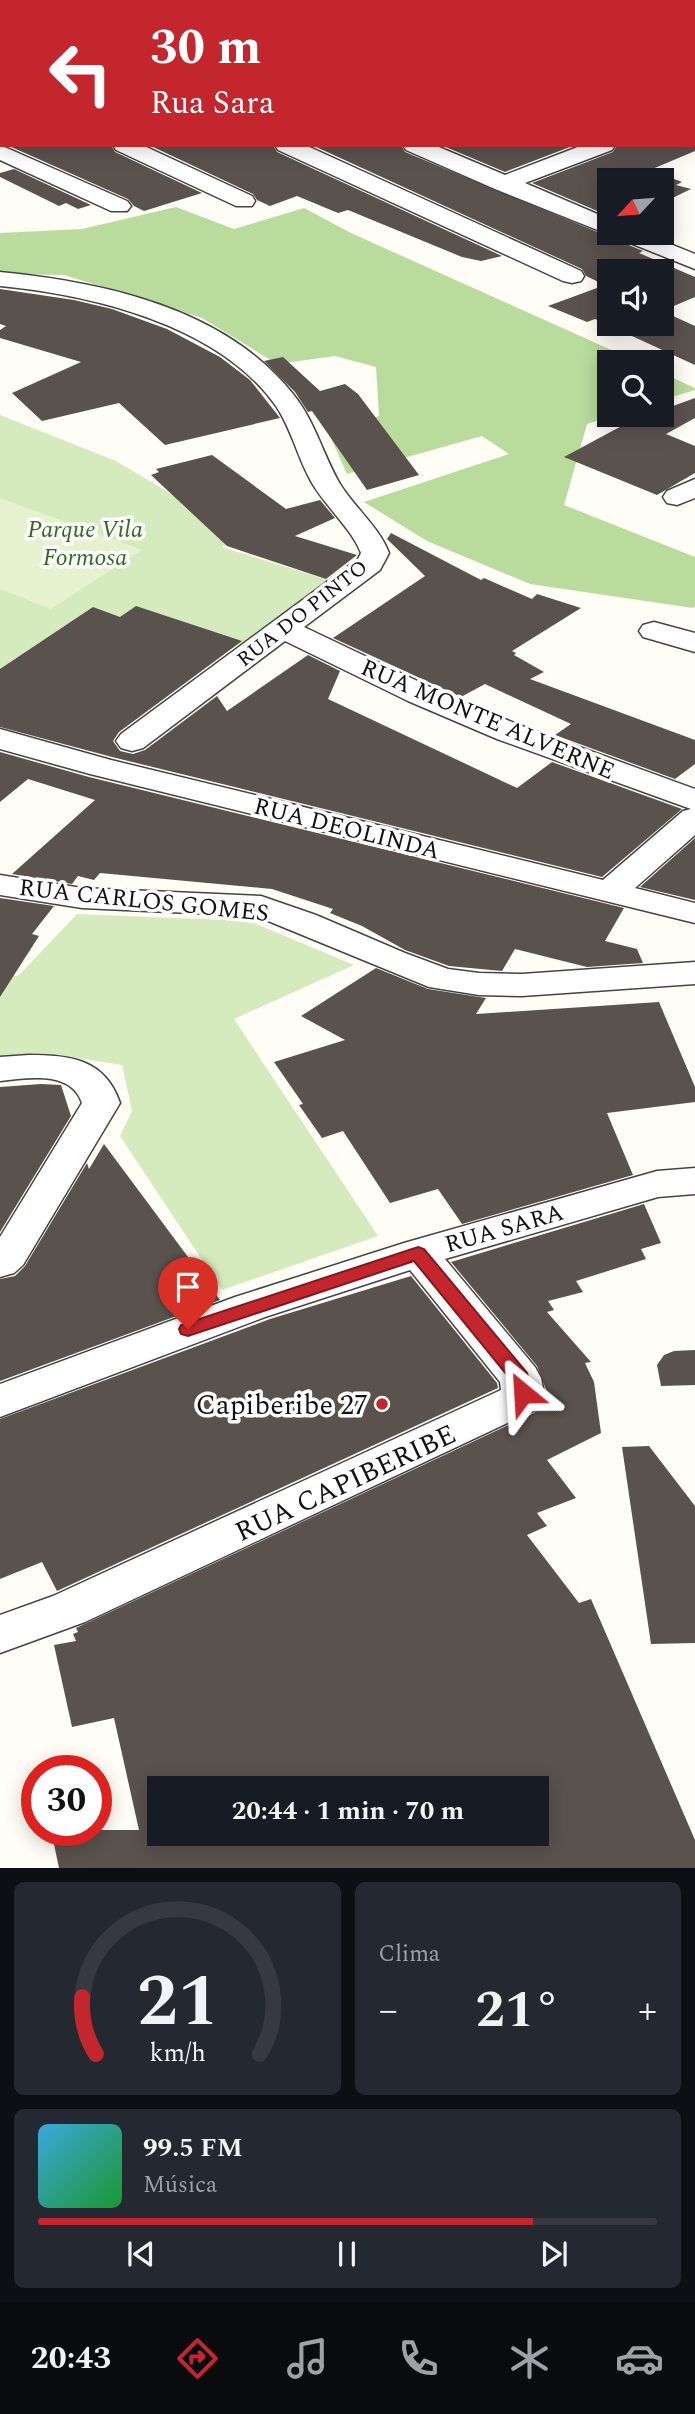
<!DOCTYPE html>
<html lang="pt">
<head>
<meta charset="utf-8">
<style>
	:root { --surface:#171b24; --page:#242831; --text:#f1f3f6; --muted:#9ea1a6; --line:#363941; --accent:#c4262e }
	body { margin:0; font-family:Spectral,serif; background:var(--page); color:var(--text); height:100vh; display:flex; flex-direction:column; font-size:26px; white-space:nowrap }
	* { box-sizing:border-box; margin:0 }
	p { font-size:23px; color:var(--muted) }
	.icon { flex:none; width:38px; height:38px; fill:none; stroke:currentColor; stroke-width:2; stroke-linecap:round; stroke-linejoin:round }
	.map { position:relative; height:1868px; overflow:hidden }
	.sheet { display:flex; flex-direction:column; gap:14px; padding:14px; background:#0d0f14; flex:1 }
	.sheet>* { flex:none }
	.banner { position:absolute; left:0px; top:0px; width:696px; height:147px; box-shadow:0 4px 18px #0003; background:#c4262e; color:#fff; overflow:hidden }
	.needle { width:46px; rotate:244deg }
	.fabs { position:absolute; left:597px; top:168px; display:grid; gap:14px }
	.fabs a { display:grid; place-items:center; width:77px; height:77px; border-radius:0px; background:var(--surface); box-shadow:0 4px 18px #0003; font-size:35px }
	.speed { position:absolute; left:21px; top:1755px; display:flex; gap:14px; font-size:35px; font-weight:700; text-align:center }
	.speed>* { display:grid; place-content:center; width:91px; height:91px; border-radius:50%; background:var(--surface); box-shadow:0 4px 18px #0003; line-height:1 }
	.speed .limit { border:10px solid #d22; background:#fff; color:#111 }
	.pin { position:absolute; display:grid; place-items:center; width:60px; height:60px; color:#fff; margin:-72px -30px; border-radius:50% 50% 50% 0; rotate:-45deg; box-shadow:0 0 7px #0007 }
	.pin .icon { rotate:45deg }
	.me { position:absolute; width:77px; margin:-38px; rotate:333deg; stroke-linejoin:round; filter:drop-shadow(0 0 5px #0008) }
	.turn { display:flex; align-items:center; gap:24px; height:147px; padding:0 35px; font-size:32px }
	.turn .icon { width:91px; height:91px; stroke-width:2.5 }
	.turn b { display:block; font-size:49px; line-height:60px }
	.big { font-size:52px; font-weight:700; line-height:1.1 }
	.sheet .card { flex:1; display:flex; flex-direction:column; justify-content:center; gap:10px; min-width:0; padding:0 24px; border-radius:10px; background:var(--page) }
	.sheet .dial { align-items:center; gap:0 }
	.dial svg { height:182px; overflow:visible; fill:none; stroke:var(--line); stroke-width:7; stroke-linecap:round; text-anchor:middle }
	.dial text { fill:var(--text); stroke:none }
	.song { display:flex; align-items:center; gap:21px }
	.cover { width:84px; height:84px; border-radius:10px; background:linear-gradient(135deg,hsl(200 70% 55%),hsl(130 70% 35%)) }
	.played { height:7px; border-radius:4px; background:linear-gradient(90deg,var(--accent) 80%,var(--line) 80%) }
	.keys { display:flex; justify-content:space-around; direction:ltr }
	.heat { display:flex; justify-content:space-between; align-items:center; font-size:38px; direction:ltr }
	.sheet .tiles { flex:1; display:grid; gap:14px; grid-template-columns:1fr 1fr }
	.card:last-child { grid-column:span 2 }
	.trip { position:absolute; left:147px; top:1776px; width:402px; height:70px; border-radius:0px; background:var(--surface); box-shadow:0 4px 18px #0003; font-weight:700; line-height:70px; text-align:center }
	.dock { display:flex; height:112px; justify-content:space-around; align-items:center; background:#090b0e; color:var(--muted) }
	.dock .icon { width:49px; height:49px }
	.dock .selected { color:var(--accent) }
	.dock b { font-size:32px; color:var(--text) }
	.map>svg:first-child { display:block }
	.green { fill:#d5ebbd }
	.forest { fill:#b9dc9c }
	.pitch { fill:#e6f2cf }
	.building { fill:#5a524d; fill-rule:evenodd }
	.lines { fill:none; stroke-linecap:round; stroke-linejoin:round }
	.street-casing { stroke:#444; stroke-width:3 }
	.primary-casing { stroke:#222; stroke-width:4 }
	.street { fill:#fff; fill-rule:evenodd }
	.primary { fill:#f9d66b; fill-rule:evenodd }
	.rail-casing { stroke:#c4262e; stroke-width:5 }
	.rail { stroke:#fff; stroke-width:3.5; stroke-dasharray:10; stroke-linecap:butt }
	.route { fill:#c4262e; stroke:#7f191e; stroke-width:2 }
	.poi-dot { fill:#c4262e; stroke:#fff; stroke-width:2.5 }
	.labels { text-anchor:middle; stroke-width:7; stroke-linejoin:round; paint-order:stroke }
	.far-street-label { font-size:21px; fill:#111; stroke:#fff }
	.park-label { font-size:24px; font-style:italic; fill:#2f6b1f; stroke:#fff }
	.street-label { font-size:24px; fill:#111; stroke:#fff }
	.near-poi-label { font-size:28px; fill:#111; stroke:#fff; text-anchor:end }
	.near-street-label { font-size:28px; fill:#111; stroke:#fff }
</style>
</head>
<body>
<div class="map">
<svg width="695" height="1868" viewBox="0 0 695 1868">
	<rect width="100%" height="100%" fill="#fffdf5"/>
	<path class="green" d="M0,415L116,461L239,534L222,547L338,583L249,648L136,613L0,684Z
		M77,914L249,921L354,965L234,1019L378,1236L222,1290L120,1136L132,1111L122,1065L56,1055L0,1056V975L18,976Z"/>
	<path class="forest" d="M176,207L234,229L304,208L351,233L638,362H609V415H615L587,424L564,505L695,557V606L693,608L530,584L427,541L364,502L509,454L482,436L347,474L329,434L379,416L376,367L335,356L277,364L202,318L64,275L0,274V233L82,229Z
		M662,373L695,388V390L662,400Z"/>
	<path class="pitch" d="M0,498L142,550L51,609L0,589Z"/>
	<path class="building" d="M7,145H111L115,152L202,193L144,211L134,206L128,199Z
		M149,145H273L277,152L502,256L481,261L462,257L348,210L338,213L297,196L270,206L257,200L253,194Z
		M312,145H401L405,152L643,251L639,253L695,277V297L662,311L695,326V365L595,319L587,322L548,306L605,285L586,276L582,269ZM609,271H662V324H609Z
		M441,145H575L505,172Z
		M617,145H695V151L650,170L682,182L676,185L691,189L662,203V180H609V216L532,183L613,152Z
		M14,169L91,205L78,209L66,203L59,206L0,177V173Z
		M0,289L74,300L112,309L167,329L220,357L250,380L280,418L165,445L119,403L42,421L12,393L81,362L0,338V330L6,326L0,324Z
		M283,357L320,391L345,384L358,394L419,475L367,490L312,411L308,412L295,392L264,361Z
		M695,398V418L666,434L695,446V473L657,495L564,457L629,422L648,415H662V410Z
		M212,455L286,509L320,500L335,518L295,536L357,555L326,579L227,546L151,475L159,472L156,469Z
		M391,533L481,580L484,578L532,599L537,594L581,608L512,651L516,653L514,655L544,672L530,679L695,740V764L675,779L555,735L571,724L485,684L461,697L333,638L425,576L387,539Z
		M136,606L242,641L119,732L113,741L120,751L133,754L145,750L217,696L227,711L308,655L340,671L328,699L517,788L552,762L682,809L602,877L112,757L0,727V669L93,607L120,617Z
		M0,752L89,777L624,908L605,941L637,949L643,963L587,967L515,949L502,971L449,966L405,950L362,926L330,913L333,909L272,889L100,873L94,880L78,876L72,884L12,874L95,800L28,779L0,802Z
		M695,838V900L640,887Z
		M0,898L54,906L32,934L39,936L0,997Z
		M376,968L428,989L486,998L476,1014L659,1002L695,1087V1102L607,1113L633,1175L462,1224L438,1189L390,1203L343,1131L322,1138L299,1105L303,1104L274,1062L345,1040L301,1016Z
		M41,1084L61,1085L71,1116L0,1232V1087Z
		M104,1144L220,1300L0,1381V1279L15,1276L25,1266L87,1163L89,1169Z
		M644,1204L661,1243L641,1249L646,1259L576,1281L583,1292L548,1301L554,1310L547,1312L591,1362L585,1363L594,1382L601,1433L547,1460L576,1498L537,1513L547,1526L527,1535L579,1603L591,1599L695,1840V1868H59L51,1830H139L114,1718L72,1727L54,1645L76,1641L73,1634L78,1632L76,1628L534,1413L547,1392L537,1366L451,1262ZM159,1788H537V1834H159Z
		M411,1276L497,1383L498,1388L57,1591L42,1562L0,1579V1419L270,1319Z
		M695,1350V1385L661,1386L657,1365L664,1355L674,1351Z
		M649,1446L695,1506V1643L651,1644L622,1447Z"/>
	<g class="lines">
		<g class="street-casing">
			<path id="street" d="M67,0H89L91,2H68Z
				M0,145L127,201L131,206L127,211H111L0,160Z
				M113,145H142L252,196L255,201L252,206H236L116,150Z
				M275,145H305L581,271L584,276L581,281L572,283L563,281L278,150Z
				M403,145H434L505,175L583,145H615L612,150L525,183L609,219V233H643L695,254V269L495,189L406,150Z
				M0,272C103,282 225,308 293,394C315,421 323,455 340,484C355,508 379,527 389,553L380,570L304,627L430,687L519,725L695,789V835L635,888L695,903V923L90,774L0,749V729L111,760L603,880L683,811L691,809L497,739L408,701L285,641L143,748L132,751L121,748L116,741L121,734L358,559L361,553C351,528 326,507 312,483C298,459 292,430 276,406C219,325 93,295 0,286Z
				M695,479V498L677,505L667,503L663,497L667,491Z
				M654,622L695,633V652L643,637L639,631L643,625Z
				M0,875L82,888L261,896L316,915L405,953L448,969L479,973L522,974L695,962V984L522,996L479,995L429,987L256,916L82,908L0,895Z
				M29,1055C70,1055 105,1059 120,1103L23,1265L14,1273L0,1277V1237L82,1103C71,1070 28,1078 0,1081V1057Z
				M695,1168V1194L658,1197L445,1259L535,1367L541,1378L544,1393L533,1411L85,1622L0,1653V1615L53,1596L501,1390L500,1382L410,1270L265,1317L0,1417V1384L235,1297L404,1243L657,1171Z"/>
		</g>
		<g class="primary-casing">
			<path id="primary" d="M245,0H271L243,2Z
				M284,0H309L282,2Z
				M0,97H2V111H0Z"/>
		</g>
		<use href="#street" class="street"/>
		<use href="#primary" class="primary"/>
		<g class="rail-casing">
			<path id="rail" d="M390,0L394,2
				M412,0L416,2
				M432,0L436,2
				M450,0L453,2
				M521,0L527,2
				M544,0L549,2
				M591,0L595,2
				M616,0L620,2"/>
		</g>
		<use href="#rail" class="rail"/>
	</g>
	<path class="route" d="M418,1247L424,1249L527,1373L532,1393L530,1398H516L511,1380L414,1261L188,1336L181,1334L179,1329L181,1325Z"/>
	<circle class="poi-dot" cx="382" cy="1404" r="7"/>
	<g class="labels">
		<g class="far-street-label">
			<text transform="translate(302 613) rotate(-38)" y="7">RUA DO PINTO</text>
		</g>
		<g class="park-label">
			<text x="85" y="537">Parque Vila<tspan x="85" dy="28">Formosa</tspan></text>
		</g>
		<g class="street-label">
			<text transform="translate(488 719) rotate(23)" y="8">RUA MONTE ALVERNE</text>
			<text transform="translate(347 828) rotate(14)" y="8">RUA DEOLINDA</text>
			<text transform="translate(144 900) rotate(6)" y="8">RUA CARLOS GOMES</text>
			<text transform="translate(504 1228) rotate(-16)" y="8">RUA SARA</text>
		</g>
		<g class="near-poi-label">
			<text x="368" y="1414">Capiberibe 27</text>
		</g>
		<g class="near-street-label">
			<text transform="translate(345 1482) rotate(-25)" y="10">RUA CAPIBERIBE</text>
		</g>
	</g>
</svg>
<div class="fabs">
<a><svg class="needle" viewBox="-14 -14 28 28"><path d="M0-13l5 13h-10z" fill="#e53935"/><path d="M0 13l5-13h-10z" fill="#9ea1a6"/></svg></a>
<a><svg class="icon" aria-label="sound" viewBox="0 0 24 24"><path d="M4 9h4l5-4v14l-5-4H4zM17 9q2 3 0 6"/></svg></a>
<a><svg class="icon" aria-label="search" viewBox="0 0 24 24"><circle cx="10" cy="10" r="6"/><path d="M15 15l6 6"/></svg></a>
</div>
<div class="speed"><div class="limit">30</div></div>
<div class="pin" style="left:188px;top:1329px;background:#d93025"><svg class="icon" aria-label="arrive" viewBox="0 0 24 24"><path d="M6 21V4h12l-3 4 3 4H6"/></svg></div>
<svg class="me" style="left:523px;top:1393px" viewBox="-20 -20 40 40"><path d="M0-17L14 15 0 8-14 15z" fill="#c4262e" stroke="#fff" stroke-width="4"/></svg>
<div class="trip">20:44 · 1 min · 70 m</div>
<div class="banner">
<div class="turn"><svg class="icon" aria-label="left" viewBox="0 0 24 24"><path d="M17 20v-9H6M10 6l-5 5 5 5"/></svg><div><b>30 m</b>Rua Sara</div></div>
</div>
</div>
<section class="sheet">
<div class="tiles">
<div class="card dial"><svg viewBox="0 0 100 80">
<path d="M14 69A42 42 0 1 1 86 69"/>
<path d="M14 69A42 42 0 0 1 8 44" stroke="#c4262e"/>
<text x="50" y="56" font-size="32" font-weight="700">21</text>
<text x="50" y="72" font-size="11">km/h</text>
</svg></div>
<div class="card"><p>Clima</p>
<div class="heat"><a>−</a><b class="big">21°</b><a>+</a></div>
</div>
<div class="card">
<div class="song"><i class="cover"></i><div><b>99.5 FM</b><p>Música</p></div></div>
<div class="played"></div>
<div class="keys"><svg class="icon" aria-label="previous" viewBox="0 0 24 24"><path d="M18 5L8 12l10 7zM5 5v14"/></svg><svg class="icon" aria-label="pause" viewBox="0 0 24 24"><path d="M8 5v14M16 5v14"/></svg><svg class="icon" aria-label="next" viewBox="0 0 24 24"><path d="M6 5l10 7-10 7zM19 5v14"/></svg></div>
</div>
</div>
</section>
<nav class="dock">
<b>20:43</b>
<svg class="icon selected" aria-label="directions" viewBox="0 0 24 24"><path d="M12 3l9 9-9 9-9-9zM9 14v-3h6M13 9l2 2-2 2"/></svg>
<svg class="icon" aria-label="music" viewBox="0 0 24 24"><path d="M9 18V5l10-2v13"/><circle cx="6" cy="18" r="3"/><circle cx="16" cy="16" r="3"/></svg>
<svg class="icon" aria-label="phone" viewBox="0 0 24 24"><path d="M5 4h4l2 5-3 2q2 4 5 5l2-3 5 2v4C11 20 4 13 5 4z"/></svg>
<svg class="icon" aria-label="climate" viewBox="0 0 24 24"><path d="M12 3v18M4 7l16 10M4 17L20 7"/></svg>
<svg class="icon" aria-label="car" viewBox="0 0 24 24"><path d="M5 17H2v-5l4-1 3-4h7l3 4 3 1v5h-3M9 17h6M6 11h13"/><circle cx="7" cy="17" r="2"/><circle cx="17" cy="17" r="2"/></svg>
</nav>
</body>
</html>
